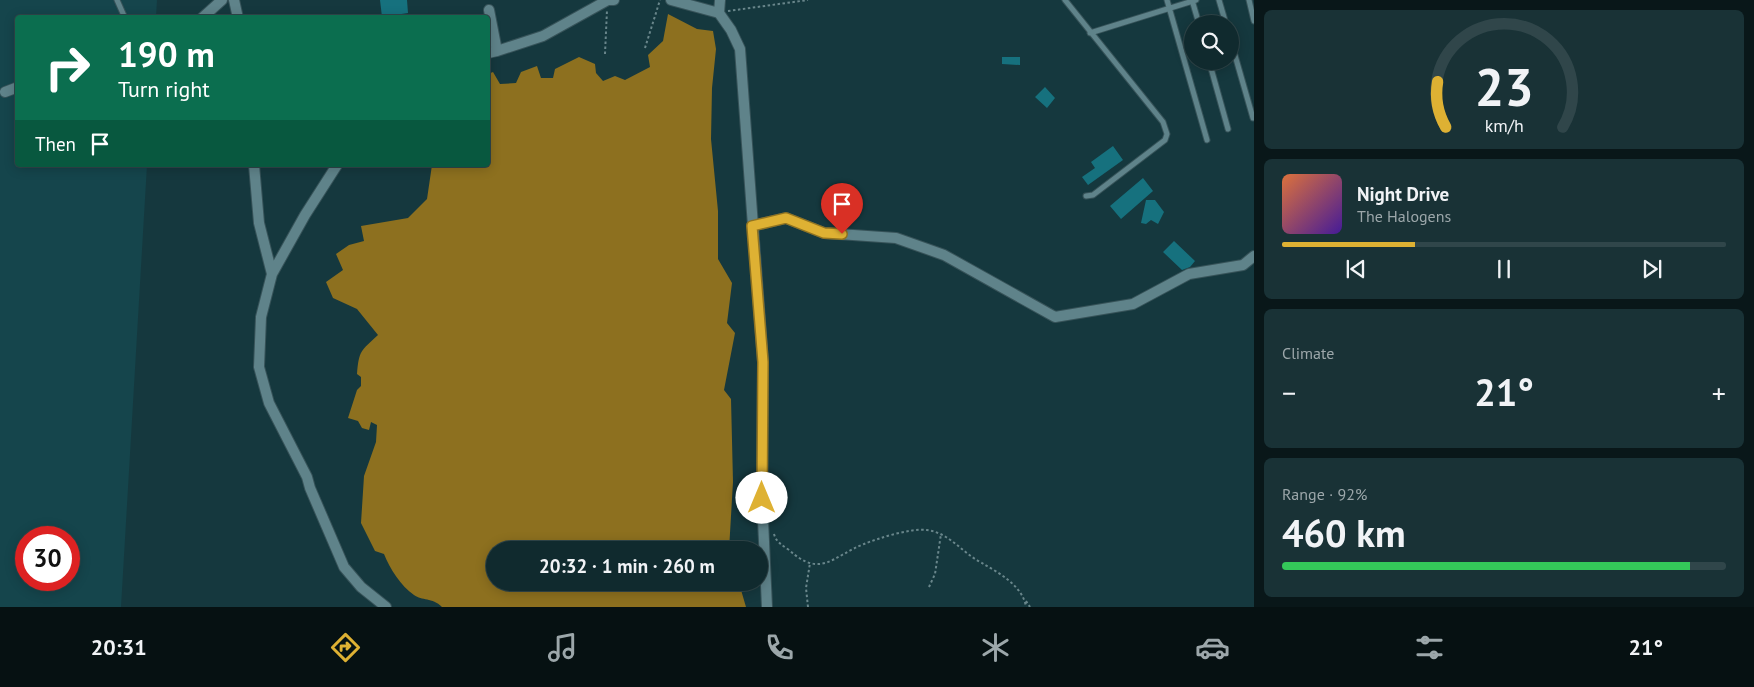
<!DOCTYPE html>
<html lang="en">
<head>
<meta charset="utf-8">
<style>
	:root { --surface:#102a2e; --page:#193236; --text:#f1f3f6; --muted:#9ca7aa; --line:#30464a; --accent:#deb133 }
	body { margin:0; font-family:"PT Sans",sans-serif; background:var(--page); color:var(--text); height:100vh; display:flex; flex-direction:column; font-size:19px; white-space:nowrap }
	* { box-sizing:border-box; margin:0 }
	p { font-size:16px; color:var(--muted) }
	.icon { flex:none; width:28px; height:28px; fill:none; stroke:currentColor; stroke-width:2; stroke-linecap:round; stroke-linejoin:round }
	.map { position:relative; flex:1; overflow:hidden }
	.panel { display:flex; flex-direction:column; gap:10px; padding:10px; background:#091719; width:500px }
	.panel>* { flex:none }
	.guide { position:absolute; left:15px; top:15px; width:475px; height:152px; border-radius:5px; box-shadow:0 2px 12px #0003,0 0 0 1px var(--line); background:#0b6e4f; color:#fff; overflow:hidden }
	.fabs { position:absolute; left:1184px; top:15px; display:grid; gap:10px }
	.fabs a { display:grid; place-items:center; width:55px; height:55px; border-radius:50%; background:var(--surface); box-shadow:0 2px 12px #0003,0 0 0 1px var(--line); font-size:25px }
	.speed { position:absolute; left:15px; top:526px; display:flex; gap:10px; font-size:25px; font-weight:700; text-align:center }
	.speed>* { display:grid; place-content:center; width:65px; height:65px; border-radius:50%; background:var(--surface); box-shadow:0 2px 12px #0003,0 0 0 1px var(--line); line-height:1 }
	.speed .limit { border:8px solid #d22; background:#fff; color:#111 }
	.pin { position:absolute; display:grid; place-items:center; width:42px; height:42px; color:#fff; margin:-51px -21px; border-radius:50% 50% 50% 0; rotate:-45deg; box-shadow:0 0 5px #0007 }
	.pin .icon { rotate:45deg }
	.me { position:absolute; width:55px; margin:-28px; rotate:0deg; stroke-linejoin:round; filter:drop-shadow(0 0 4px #0008) }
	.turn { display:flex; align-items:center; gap:18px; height:105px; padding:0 20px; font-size:22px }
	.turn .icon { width:65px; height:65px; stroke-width:2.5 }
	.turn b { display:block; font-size:35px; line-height:42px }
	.then { display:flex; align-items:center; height:48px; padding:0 20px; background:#0003; gap:10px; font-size:19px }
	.big { font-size:38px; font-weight:700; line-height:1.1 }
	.panel .card { flex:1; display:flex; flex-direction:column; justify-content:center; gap:8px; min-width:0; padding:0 18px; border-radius:8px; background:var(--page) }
	.panel .dial { align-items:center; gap:0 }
	.dial svg { height:130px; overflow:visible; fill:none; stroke:var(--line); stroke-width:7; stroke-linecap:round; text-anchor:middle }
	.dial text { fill:var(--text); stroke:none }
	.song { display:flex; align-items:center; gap:15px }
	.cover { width:60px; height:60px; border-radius:8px; background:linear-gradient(135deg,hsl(20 70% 55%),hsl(260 70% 35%)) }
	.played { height:5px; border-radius:2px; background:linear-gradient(90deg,var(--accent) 30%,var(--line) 30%) }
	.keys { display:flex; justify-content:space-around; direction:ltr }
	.heat { display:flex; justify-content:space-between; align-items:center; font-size:28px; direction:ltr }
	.charge { height:8px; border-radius:4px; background:linear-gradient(90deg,#34c759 92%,var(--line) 0) }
	.trip { position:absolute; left:486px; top:541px; width:282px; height:50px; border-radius:25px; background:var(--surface); box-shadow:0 2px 12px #0003,0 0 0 1px var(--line); font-weight:700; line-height:50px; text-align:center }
	.tab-bar { display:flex; height:80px; justify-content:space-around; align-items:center; background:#061112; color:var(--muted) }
	.tab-bar .icon { width:35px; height:35px }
	.tab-bar .selected { color:var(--accent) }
	.tab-bar b { font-size:22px; color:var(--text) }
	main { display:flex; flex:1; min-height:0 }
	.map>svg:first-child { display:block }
	.built { fill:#15454c; fill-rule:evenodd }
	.water { fill:#8d701f }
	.building { fill:#16717e }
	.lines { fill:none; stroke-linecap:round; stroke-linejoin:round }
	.lane-casing { stroke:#375359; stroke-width:7 }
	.street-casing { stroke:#375359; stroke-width:12 }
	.path { stroke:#69868b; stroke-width:2; stroke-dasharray:2.5 2.5; stroke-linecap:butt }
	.lane { stroke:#5f838a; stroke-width:5 }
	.street { stroke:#5f838a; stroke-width:10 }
	.route-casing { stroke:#907321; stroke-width:12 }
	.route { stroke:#deb133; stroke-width:9 }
</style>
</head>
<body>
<main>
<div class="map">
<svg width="1254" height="607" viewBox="0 0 1254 607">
	<rect width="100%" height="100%" fill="#15383e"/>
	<path class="built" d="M0,0H157L156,17L18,18V165H147L121,607H0ZM26,538H69V580H26Z"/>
	<path class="water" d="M668,14L697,29L713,31L716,49L712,88L711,139L718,211V259L732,283L727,323L735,333L724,390L731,399L733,482L729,550H495V582L739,583L746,607H442C432,597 422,601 414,595C401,586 390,569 384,554L375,551L361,523L364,476L376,442L377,425L371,422L369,430L362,428L358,421L348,418L357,390L361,386V377L357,374C359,350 361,351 378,335L357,309L333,298L326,282L343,270L336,254L349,245L364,241L361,226L408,218L427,199L432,165H488V74L493,72L500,84L516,83L521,72L537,66L541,78H553L555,69L579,57L595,64L596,73L603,81L615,76L625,80L650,67L648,55L663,41Z"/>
	<path class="building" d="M380,0H407L408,13L382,17Z
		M1002,57H1020V65L1002,64Z
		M1045,87L1055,98L1047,108L1035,97Z
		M1113,146L1123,160L1088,185L1082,177L1095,168L1091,162Z
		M1143,178L1153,191L1121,219L1110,206Z
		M1146,200H1155L1164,212L1158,224L1151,220L1146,224L1141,223Z
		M1174,241L1195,261L1190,267L1182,270L1163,252Z"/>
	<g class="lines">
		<g class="lane-casing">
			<path id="lane" d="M117,0L125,18
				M1065,0L1163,122L1167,134L1165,140L1093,195L1086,196
				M1167,0L1207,140
				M1192,0L1199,24
				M1219,0L1226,24
				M1249,0L1254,21
				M1090,33L1196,0
				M1230,38L1253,118
				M1209,61L1228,129"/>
		</g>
		<g class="street-casing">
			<path id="street" d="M234,0L238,18
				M671,0L719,13
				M720,0L719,13L731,30L740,49L763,362L762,498L767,607
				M202,18L222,0
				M497,51L543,36L608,0H614
				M488,53L497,51L489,10
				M5,92L18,87
				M254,165L259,223L272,274
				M337,165L305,215L272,274L261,317L259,367L269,403L307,477L310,488L344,567L361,587L386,607
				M752,226L786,218L824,233L896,238L944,255L1055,317L1133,304L1189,274L1243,265L1254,256"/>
		</g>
		<path class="path" d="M728,11L808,0
			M645,48L660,0
			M605,54L607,10
			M774,534C776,542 782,545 789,550C821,579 833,556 864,544C879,538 910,528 927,530C950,533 962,553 982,563C999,573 1023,586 1026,607
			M929,587L935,574L941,534
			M1026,601L1030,607
			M808,607L806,588L810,563"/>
		<use href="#lane" class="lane"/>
		<use href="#street" class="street"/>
	</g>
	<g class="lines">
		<g class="route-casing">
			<path id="route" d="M762,498L763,362L752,226L786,218L824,233L842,234"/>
		</g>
		<use href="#route" class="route"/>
	</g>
</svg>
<div class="fabs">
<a><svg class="icon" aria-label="search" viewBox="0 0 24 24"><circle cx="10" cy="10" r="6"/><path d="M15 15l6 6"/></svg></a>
</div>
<div class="speed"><div class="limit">30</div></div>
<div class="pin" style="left:842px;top:234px;background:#d93025"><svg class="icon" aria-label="arrive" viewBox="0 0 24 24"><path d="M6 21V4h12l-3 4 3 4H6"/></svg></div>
<svg class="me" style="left:762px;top:498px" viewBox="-20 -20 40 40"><circle r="19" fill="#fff"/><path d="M0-13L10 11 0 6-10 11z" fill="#deb133"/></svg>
<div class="trip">20:32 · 1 min · 260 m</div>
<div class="guide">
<div class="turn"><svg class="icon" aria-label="right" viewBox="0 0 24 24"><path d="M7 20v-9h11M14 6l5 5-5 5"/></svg><div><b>190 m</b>Turn right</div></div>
<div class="then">Then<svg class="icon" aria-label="arrive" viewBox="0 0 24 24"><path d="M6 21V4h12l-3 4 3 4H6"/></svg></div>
</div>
</div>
<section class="panel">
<div class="card dial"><svg viewBox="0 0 100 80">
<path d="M14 69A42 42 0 1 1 86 69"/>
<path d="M14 69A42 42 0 0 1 9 41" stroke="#deb133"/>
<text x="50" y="56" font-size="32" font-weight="700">23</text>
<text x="50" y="72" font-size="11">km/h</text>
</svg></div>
<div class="card">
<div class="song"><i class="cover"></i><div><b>Night Drive</b><p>The Halogens</p></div></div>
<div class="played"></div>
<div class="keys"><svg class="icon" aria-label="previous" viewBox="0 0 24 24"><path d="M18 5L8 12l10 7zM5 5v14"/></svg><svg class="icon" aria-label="pause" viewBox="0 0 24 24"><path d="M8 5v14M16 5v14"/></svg><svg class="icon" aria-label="next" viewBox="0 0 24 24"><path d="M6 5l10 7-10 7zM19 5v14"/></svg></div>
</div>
<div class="card"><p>Climate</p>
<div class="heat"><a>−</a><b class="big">21°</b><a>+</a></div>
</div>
<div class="card"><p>Range · 92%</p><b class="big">460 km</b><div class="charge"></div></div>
</section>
</main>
<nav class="tab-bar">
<b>20:31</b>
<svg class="icon selected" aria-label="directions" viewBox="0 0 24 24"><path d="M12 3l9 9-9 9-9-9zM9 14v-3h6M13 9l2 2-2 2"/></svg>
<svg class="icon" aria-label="music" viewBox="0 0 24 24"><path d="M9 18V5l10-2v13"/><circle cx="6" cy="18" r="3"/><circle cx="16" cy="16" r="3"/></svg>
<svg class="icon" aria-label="phone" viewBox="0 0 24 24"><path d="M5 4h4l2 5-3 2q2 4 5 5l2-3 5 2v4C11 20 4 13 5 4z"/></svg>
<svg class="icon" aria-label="climate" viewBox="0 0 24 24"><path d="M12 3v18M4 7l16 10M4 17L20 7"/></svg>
<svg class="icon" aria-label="car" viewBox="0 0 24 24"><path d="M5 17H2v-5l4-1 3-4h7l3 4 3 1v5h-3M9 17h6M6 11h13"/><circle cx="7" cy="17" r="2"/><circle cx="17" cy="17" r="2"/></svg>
<svg class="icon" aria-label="filters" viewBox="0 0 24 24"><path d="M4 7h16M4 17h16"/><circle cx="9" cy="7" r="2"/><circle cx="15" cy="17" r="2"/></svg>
<b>21°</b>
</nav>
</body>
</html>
